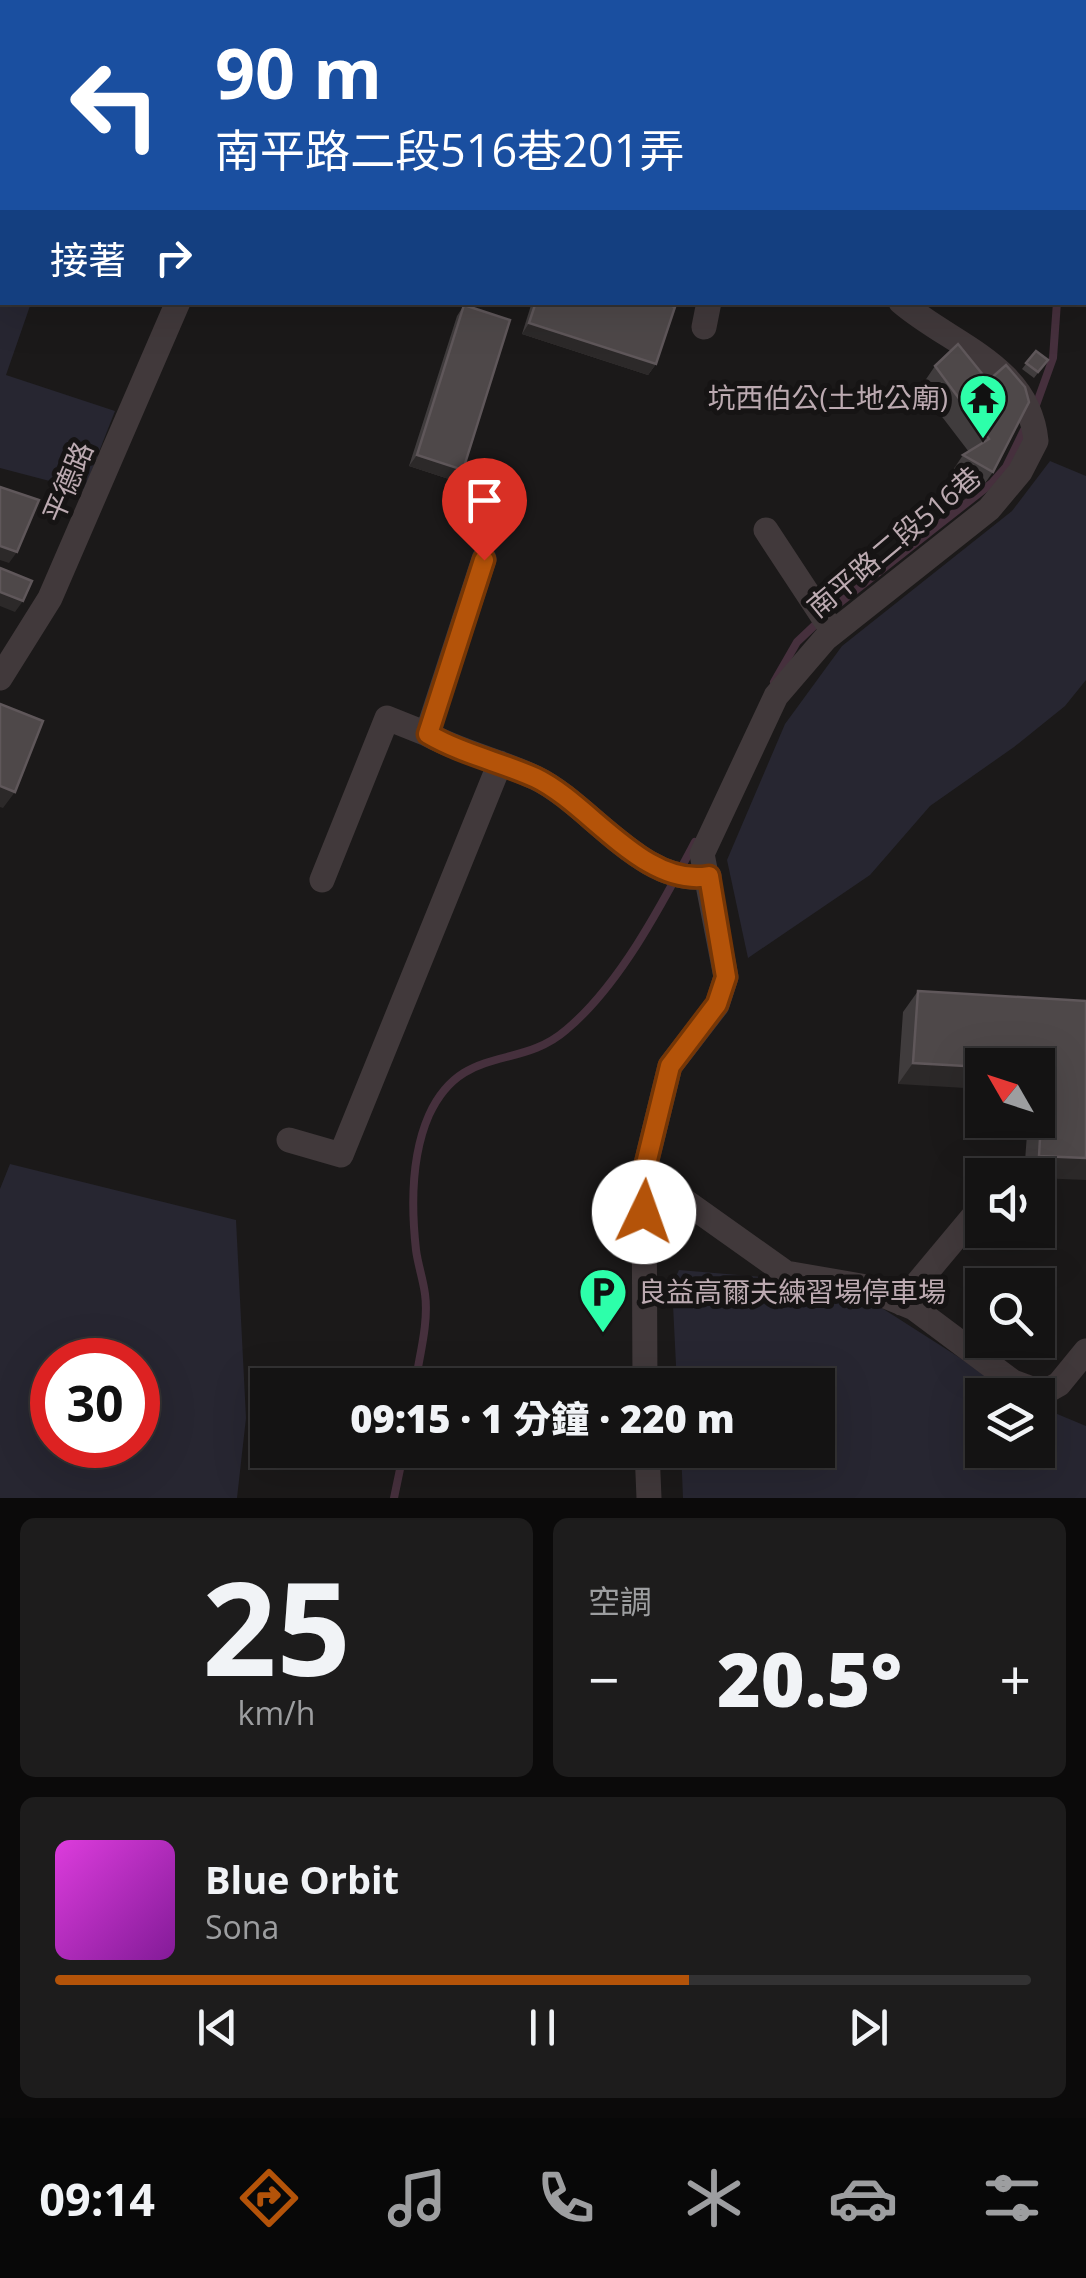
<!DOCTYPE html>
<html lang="zh-TW">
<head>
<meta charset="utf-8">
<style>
	:root { --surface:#141313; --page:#1d1c1c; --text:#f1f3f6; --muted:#9d9ea0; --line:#333233; --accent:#b45309 }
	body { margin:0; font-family:"Open Sans","Noto Sans TC",sans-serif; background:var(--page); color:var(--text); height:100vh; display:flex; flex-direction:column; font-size:38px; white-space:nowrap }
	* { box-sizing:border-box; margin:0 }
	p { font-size:32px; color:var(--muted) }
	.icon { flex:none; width:55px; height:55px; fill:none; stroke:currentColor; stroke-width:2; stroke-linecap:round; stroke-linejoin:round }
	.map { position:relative; height:1498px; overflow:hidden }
	.side { display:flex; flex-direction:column; gap:20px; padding:20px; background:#0b0a0a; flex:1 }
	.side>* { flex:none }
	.banner { position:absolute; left:0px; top:0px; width:1088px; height:305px; box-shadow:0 10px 40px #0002,0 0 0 2px var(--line); background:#1a4fa0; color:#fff; overflow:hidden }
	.needle { width:65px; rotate:309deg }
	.buttons { position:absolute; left:965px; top:1048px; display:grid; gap:20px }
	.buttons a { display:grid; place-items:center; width:90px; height:90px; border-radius:0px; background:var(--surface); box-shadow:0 10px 40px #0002,0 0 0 2px var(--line); font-size:50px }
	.speed { position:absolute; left:30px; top:1338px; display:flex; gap:20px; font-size:50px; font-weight:700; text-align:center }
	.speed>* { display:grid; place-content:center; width:130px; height:130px; border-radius:50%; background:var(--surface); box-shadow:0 10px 40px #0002,0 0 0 2px var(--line); line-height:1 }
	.speed .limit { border:15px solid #d22; background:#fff; color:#111 }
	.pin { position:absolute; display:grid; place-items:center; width:85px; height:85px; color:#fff; margin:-102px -42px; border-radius:50% 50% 50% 0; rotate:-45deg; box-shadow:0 0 10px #0007 }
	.pin .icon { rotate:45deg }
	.me { position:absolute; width:110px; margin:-55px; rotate:3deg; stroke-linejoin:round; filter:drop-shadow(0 0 8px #0008) }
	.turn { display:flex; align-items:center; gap:35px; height:210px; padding:0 50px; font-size:45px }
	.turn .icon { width:130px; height:130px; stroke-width:2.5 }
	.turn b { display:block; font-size:70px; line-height:85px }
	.then { display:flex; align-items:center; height:95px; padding:0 50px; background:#0003; gap:20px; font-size:38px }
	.big { font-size:75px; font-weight:800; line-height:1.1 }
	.side .tile { flex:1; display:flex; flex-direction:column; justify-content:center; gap:15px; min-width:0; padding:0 35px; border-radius:15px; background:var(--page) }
	.side .dial { align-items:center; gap:0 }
	.dial b { font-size:130px; line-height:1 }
	.song { display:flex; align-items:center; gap:30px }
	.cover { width:120px; height:120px; border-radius:15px; background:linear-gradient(135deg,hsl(300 70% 55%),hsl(290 70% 35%)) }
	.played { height:10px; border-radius:5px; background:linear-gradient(90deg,var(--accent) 65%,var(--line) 65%) }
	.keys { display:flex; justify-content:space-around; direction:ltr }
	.heat { display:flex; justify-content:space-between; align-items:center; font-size:55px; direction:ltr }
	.side .tiles { flex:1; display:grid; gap:20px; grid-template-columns:1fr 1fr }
	.tile:last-child { grid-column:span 2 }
	.trip { position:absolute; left:250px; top:1368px; width:585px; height:100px; border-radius:0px; background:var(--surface); box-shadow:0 10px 40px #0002,0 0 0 2px var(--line); font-weight:800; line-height:100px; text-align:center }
	.menu { display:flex; height:160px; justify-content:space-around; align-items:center; background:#080808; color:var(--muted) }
	.menu .icon { width:70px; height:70px }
	.menu .selected { color:var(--accent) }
	.menu b { font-size:45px; color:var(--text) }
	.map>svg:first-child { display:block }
	.green { fill:#272631; fill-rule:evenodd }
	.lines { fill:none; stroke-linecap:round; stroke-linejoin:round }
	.stream { stroke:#46303d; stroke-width:8 }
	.minor { stroke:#41393b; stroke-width:25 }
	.wall { fill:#403c3d }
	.shaded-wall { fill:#2c2929 }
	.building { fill:#4e4849; stroke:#5f575a; stroke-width:2.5 }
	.route-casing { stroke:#753606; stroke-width:25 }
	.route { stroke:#b45309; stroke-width:18 }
	.labels { text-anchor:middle; stroke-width:10; stroke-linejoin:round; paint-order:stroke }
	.poi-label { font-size:28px; fill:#bcaab1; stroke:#161414; text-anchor:end }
	.street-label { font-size:28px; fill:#bcaab1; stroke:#161414 }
</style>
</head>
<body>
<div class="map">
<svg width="1086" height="1498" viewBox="0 0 1086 1498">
	<rect width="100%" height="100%" fill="#1b1919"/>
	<path class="green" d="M0,199L2,302L31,303L6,375L115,411L84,490L0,468Z
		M1050,461L1086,476V680L1065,706L1014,747L930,806L870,875L748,958L727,860L785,724L842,646L1012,511Z
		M10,1164L236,1220L246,1418L237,1498H0V1189ZM52,1360H138V1445H52Z
		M679,1270L762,1277L874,1303L1018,1395H982V1450H1038V1406L1086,1426V1498H683L681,1450H818V1385H677L672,1285Z"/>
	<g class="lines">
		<path class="stream" d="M1085,88L1086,85
			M1035,408L1053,358L1057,302
			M774,682L797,642L833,608L992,483L1006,467L1024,430
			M415,1385C419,1357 429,1323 425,1294C423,1279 418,1265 416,1250C411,1205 411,1156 429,1115C462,1043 519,1071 566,1030C620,985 662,904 695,842
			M394,1498L404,1450"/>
		<path class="minor" d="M150,2L151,0
			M293,2L294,0
			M0,70H2
			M704,327L709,302
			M766,530L833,632
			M484,559L427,734C462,753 501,761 536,778C590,804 644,888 709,876
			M0,678L50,598L178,302
			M322,880L387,718L427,734
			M289,1140L341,1155L500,763
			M644,1172L786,1273L861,1286L914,1308L1013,1382L1043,1393L1059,1384L1086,1351
			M901,1303L982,1206
			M645,1385L644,1172L670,1066L717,1005L726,977L702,854L776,696L825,639L989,509L1020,472L1036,441C1029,365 951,345 901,302
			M647,1450L649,1498"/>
	</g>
	<path class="wall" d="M532,302H662L656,364L648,375L522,334Z
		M464,305L463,470L455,481L409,466L457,316Z
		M1036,351L1048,360L1034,378L1022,369Z
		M935,366L988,381L993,472L978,493L949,476L963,455L969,452L920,388Z
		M918,991L1086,1001L1038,1175H1024L1028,1120H1038V1065L898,1084L903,1012Z"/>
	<path class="shaded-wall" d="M171,0H253L251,2H170Z
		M529,323L656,364L648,375L522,334Z
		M417,455L463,470L455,481L409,466Z
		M0,546L17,552L9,563L0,560Z
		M0,592L23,601L15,612L0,606Z
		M0,786L15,792L3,808L0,807Z
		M913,1063L982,1067V1089L898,1084Z
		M1039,1156L1086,1158V1180L1038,1178V1175H1026Z"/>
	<path class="building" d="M536,302H662L675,307L656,364L529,323Z
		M464,305L510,320L463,470L417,455Z
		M958,344L988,381L1006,365L1025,387L1029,402L993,472L963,455L989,439L935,366Z
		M1036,351L1048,360L1038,372L1026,363Z
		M0,487L39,500L17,552L0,546Z
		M0,568L32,581L23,601L0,592Z
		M0,704L43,721L15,792L0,786Z
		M918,991L1086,1001V1158L1039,1156L1044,1070H1038V1065H982V1067L913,1063Z"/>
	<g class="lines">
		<g class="route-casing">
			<path id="route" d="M484,560L428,734C462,754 501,762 536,778C590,804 644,888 709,876L726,977L717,1004L670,1066L644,1172V1212"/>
		</g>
		<use href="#route" class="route"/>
	</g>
	<defs>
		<g id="temple-pin" transform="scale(2.5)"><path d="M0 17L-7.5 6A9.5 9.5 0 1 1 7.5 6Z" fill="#2dffaa" stroke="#161414"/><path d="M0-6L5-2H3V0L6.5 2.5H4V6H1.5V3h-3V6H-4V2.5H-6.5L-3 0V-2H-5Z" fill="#111"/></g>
		<g id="parking-pin" transform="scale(2.5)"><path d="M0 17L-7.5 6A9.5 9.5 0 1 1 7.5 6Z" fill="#2dffaa" stroke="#161414"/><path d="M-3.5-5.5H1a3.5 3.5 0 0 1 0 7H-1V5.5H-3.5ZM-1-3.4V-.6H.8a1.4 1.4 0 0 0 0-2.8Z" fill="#111"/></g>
	</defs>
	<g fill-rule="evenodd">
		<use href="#temple-pin" x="983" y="398"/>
		<use href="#parking-pin" x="603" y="1292"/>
	</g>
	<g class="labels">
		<g class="poi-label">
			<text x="948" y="408">坑西伯公(土地公廟)</text>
			<text x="638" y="1302" text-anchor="start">良益高爾夫練習場停車場</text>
		</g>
		<g class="street-label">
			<text transform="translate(68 482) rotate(-67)" y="10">平德路</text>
			<text transform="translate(894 542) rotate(-40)" y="10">南平路二段516巷</text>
		</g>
	</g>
</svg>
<div class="buttons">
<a><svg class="needle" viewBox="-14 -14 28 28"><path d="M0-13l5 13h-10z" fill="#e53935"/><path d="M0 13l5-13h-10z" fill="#9d9ea0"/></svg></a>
<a><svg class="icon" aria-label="sound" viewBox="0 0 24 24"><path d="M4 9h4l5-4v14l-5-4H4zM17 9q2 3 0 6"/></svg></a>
<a><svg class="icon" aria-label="search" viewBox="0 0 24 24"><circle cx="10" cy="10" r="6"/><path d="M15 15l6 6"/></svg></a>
<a><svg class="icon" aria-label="layers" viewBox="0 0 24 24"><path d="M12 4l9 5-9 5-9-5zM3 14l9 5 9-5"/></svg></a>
</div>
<div class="speed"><div class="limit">30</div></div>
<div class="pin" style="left:484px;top:560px;background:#d93025"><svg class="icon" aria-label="arrive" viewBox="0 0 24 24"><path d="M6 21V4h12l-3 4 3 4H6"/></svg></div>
<svg class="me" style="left:644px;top:1212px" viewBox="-20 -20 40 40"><circle r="19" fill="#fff"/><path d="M0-13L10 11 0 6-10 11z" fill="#b45309"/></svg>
<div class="trip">09:15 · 1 分鐘 · 220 m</div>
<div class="banner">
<div class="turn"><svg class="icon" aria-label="left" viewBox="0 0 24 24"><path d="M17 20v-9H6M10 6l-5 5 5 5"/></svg><div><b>90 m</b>南平路二段516巷201弄</div></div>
<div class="then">接著<svg class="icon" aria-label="right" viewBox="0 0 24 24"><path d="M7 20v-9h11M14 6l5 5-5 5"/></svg></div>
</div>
</div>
<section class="side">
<div class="tiles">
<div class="tile dial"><b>25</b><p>km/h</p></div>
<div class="tile"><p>空調</p>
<div class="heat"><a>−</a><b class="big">20.5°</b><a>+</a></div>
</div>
<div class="tile">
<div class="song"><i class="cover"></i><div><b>Blue Orbit</b><p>Sona</p></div></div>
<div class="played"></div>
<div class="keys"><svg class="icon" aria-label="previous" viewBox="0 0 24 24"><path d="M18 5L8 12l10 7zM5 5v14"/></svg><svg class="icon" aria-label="pause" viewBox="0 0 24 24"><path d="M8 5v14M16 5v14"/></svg><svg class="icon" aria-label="next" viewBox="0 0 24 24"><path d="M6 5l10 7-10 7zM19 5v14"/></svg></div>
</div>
</div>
</section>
<nav class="menu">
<b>09:14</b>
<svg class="icon selected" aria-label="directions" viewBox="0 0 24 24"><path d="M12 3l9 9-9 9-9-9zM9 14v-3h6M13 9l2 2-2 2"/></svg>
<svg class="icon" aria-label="music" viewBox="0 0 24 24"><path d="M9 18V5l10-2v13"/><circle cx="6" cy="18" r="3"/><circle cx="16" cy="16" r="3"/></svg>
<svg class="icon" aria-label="phone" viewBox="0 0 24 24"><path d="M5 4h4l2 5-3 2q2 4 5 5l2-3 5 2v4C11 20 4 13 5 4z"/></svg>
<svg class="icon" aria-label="climate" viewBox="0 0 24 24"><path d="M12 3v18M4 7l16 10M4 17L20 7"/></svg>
<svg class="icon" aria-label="car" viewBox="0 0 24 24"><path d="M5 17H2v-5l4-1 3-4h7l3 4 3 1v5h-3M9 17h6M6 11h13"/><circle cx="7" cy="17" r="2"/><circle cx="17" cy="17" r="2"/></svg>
<svg class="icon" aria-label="filters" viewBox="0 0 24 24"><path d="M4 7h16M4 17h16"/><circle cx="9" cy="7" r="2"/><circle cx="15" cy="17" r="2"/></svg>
</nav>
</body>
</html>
